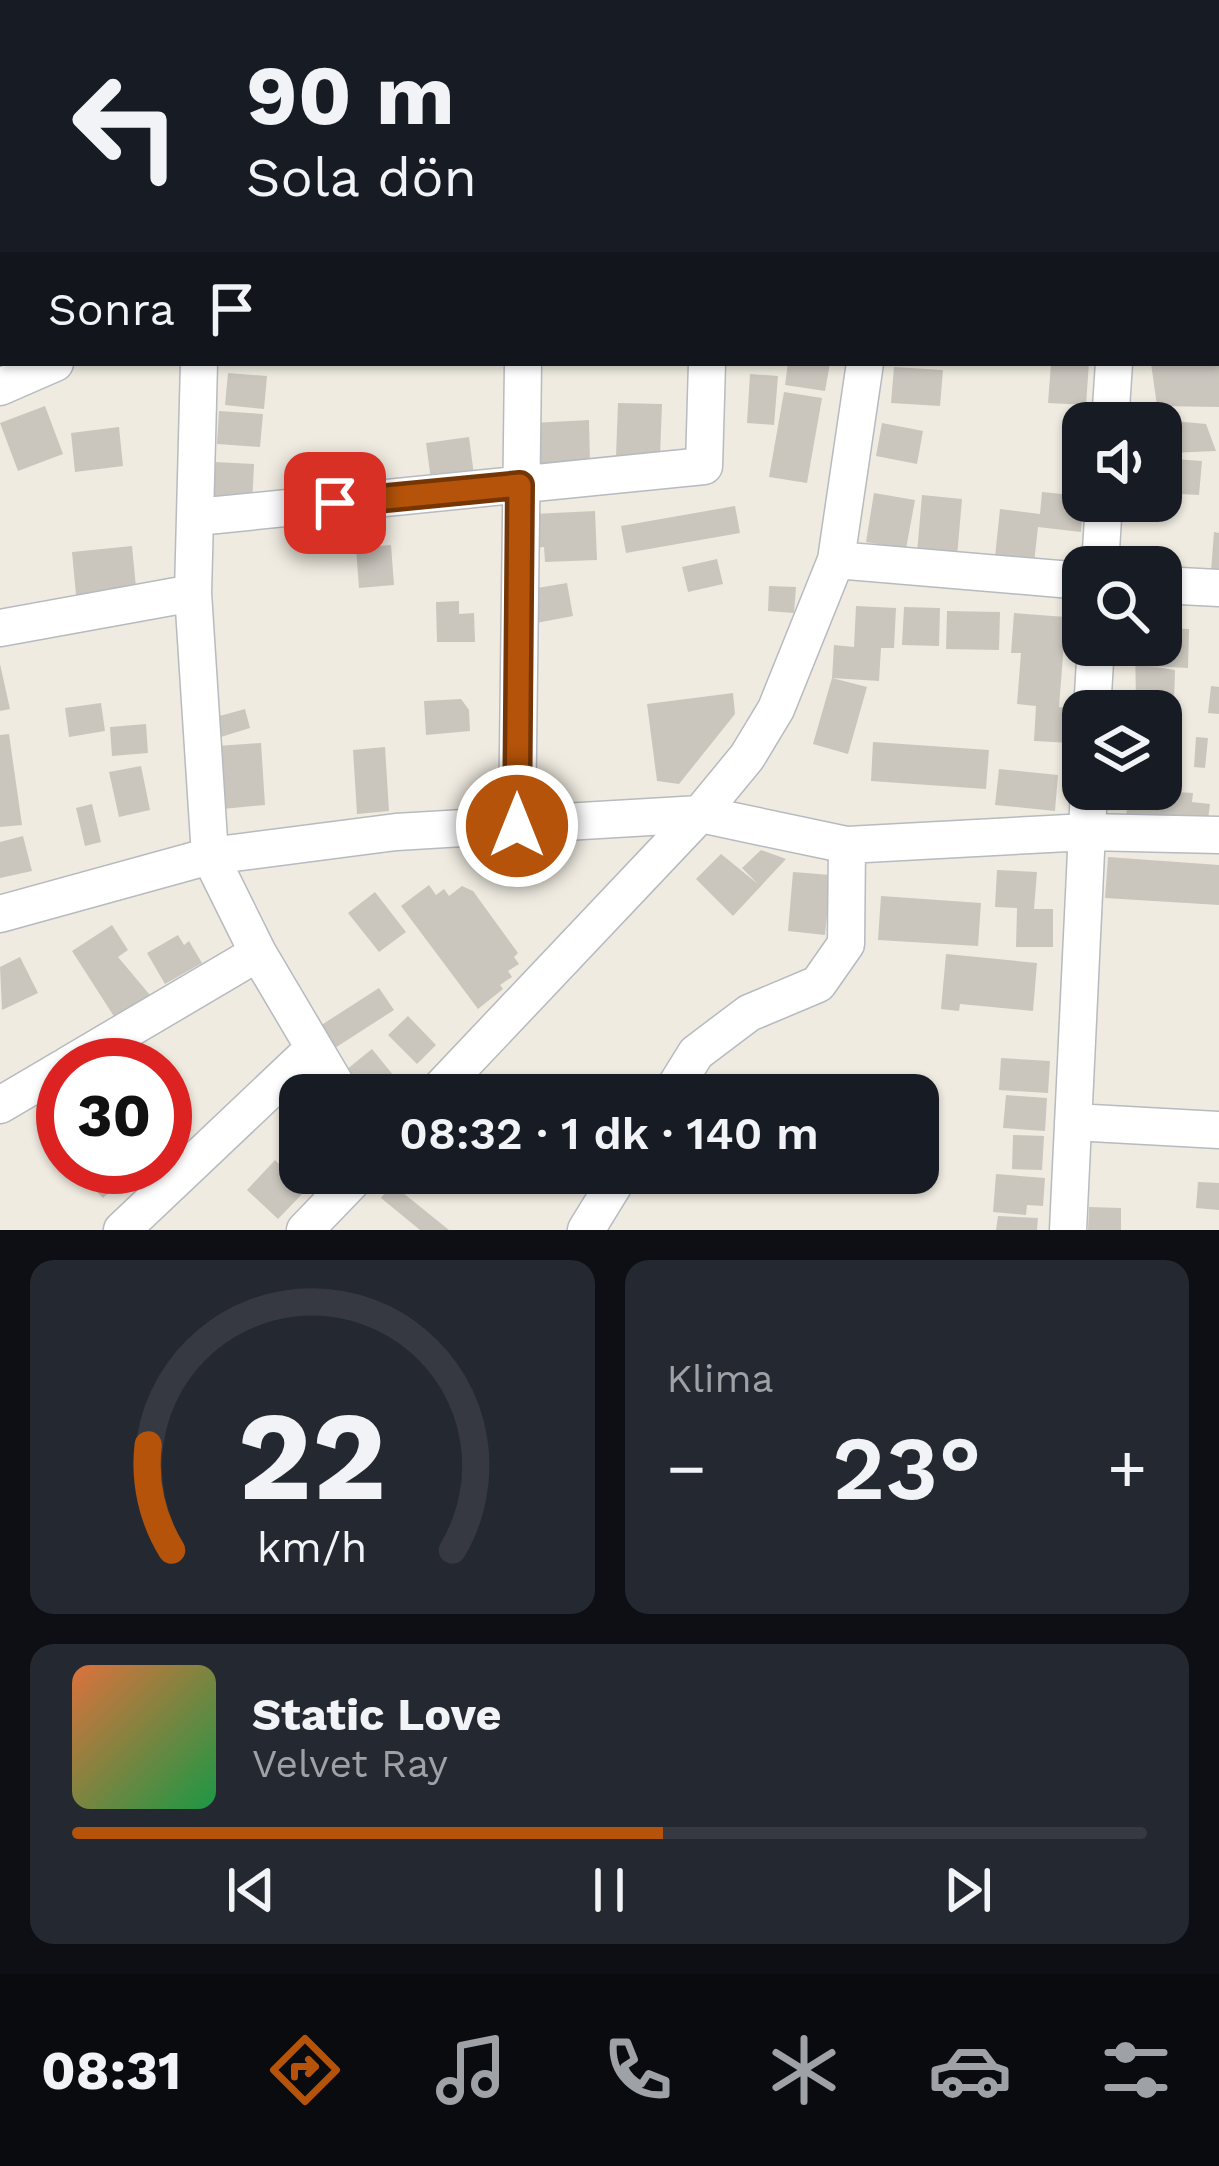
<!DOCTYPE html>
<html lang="tr">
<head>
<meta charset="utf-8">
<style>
	:root { --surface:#171b24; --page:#242831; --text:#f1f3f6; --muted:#9ea1a6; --line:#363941; --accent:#b45309 }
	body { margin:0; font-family:"Work Sans",sans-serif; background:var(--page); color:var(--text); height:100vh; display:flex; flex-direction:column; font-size:45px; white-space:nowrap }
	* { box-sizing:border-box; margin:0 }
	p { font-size:39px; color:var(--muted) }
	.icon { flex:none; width:66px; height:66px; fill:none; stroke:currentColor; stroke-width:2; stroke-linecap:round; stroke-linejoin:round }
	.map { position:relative; height:1230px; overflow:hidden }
	.drawer { display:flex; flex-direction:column; gap:30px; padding:30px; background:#0d0f14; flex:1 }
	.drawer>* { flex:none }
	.guide { position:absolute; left:0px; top:0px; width:1221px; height:366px; box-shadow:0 3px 9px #0004; background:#171b24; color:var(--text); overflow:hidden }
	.fabs { position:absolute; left:1062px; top:402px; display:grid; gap:24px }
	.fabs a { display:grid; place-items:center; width:120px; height:120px; border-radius:24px; background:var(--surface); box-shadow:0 3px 9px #0004; font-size:60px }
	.speed { position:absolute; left:36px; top:1038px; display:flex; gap:24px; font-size:60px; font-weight:700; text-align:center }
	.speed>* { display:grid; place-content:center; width:156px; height:156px; border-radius:50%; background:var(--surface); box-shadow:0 3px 9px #0004; line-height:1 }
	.speed .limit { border:18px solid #d22; background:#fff; color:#111 }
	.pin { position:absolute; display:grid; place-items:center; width:102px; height:102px; color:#fff; margin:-51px; border-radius:24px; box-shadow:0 6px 18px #0006 }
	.me { position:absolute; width:132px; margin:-66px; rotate:0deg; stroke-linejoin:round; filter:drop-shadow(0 0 9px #0008) }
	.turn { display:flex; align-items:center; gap:42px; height:252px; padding:0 48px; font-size:54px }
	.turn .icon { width:156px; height:156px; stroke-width:2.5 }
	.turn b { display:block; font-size:84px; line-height:102px }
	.then { display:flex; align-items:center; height:114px; padding:0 48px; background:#0003; gap:24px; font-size:45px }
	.big { font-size:90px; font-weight:600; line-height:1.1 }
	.drawer .tile { flex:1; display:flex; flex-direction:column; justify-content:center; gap:18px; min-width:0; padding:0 42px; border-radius:24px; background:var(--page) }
	.drawer .dial { align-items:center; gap:0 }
	.dial svg { height:312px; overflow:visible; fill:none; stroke:var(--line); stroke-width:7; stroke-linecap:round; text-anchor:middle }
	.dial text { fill:var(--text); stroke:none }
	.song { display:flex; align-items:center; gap:36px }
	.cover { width:144px; height:144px; border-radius:18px; background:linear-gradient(135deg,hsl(20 70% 55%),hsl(140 70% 35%)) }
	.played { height:12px; border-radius:6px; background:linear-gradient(90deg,var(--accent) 55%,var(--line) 55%) }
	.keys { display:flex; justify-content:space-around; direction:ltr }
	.heat { display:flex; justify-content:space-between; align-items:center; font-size:66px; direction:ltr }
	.drawer .tiles { flex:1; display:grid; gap:30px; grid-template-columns:1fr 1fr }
	.tile:last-child { grid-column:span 2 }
	.trip { position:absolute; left:279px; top:1074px; width:660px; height:120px; border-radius:24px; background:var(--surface); box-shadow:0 3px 9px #0004; font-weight:600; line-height:120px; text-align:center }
	.dock { display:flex; height:192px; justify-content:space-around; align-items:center; background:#090b0e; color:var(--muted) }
	.dock .icon { width:84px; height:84px }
	.dock .active { color:var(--accent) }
	.dock b { font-size:54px; color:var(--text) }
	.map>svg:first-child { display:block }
	.building { fill:#cac6be }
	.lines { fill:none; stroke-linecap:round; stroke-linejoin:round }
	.minor-casing { stroke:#b7babf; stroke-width:39 }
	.minor { stroke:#fff; stroke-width:36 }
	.route-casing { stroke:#753606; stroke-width:30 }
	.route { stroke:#b45309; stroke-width:21 }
</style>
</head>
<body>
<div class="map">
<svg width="1219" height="1230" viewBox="0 0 1219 1230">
	<rect width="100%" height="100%" fill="#efebe1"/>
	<path class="building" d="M788,363H830L825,391L785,385Z
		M1051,363H1089L1086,405L1048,403Z
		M1151,363H1219V407L1157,406Z
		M894,367L943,370L940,406L891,403Z
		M228,373L267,376L264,409L225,405Z
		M750,374L778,376L774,425L747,423Z
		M784,392L822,398L807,483L769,477Z
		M618,403L662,404L660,457L616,456Z
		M45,406L63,454L18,471L0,423Z
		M219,411L263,414L260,447L217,444Z
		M589,420L590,462L534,464L532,423Z
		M1173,421L1206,424L1216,451L1171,453Z
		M882,423L923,431L917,464L876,456Z
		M119,427L123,466L75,472L71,433Z
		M469,437L474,475L431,480L426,443Z
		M1161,458L1202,461L1199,495L1161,493Z
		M214,462L254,464L252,506L212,503Z
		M1042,492L1083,496L1081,532L1038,527L1033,572L994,567L1000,509L1040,514Z
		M874,493L915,500L906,549L866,542Z
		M922,495L962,499L957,557L917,553Z
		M735,506L740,533L626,553L621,526Z
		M595,511L597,560L545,562L544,547L534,548L533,514Z
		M1214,532L1219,533V572L1211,571Z
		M391,545L394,585L359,588L356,548Z
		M132,546L136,588L76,595L72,552Z
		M717,559L723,584L688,592L682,567Z
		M567,583L573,616L531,624L525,590Z
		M769,586L796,587L794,613L768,611Z
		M459,601V614L474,613L475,642H437L436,602Z
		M856,606L896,608L894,648H881L879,681L832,678L834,645L854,647Z
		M904,607L940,608L939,646L902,645Z
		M947,611L1000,612L999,650L946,649Z
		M1014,613L1066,617L1059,707L1072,708L1071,743L1034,741L1036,706L1017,704L1021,653H1011Z
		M1161,628L1189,629L1188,668L1149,666L1175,670L1174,702L1136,701L1135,645H1161Z
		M0,664L10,709L0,711Z
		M832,678L867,687L848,754L813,744Z
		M1211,686L1219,687V714L1208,713Z
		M733,693L735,714L679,784L657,781L647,704Z
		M461,699L469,710L470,731L426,735L424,701Z
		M101,703L105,731L69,737L65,708Z
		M245,709L250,728L211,740L205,720Z
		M146,724L148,753L112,756L110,727Z
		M9,734L22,825L0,827V735Z
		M1196,737L1208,738L1205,768L1194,767Z
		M873,742L989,750L986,789L871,781Z
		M261,743L265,805L222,809L217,746Z
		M385,747L389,811L357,814L353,750Z
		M141,766L150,810L119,817L109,772Z
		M999,769L1058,775L1055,811L995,805Z
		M1129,789L1193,793L1192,802L1210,804L1207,827L1126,817Z
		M92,804L101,842L85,846L76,808Z
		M23,836L32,871L0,878V842Z
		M761,850L786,859L733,916L696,879L721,854L758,884L742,868Z
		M1108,857L1219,865V905L1105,898Z
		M997,870L1037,872L1034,909H1053V947H1016L1017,908L995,907Z
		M793,872L831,875L825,935L788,931Z
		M429,885L436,895L444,889L449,896L462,886L473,891L518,953L514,957L519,964L508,971L512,977L500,985L503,989L478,1009L401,906Z
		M375,892L406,932L379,952L348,913Z
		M881,896L981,903L978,946L878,940Z
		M112,925L128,950L118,957L150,995L115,1018L72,951Z
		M178,935L184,945L189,941L202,963L165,984L147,953Z
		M946,954L1037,963L1033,1011L960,1004L959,1011L941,1009Z
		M20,957L38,993L2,1010L0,967Z
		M379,988L394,1010L324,1055L309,1033Z
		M408,1016L436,1045L417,1064L388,1035Z
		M372,1049L402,1086L390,1095H357L341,1074Z
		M1001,1058L1050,1061L1048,1093L999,1090Z
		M1006,1095L1047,1098L1045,1131L1003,1128Z
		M1013,1135L1044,1136L1042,1170L1012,1169Z
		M275,1160L306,1190L278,1219L247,1190Z
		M82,1167H135L103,1198L77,1172Z
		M996,1174L1045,1178L1043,1206L1027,1205L1026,1215L993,1212Z
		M1198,1182L1219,1183V1210L1196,1208Z
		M392,1184L449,1230H420L381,1198Z
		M1089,1207L1121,1208V1230H1088Z
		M998,1216L1038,1218L1037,1230H996Z"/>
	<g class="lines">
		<g class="minor-casing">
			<path id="minor" d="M196,0V3
				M757,0V3
				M359,3L440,0
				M919,3V0
				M1134,3L1135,0
				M1218,69H1219
				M0,96L3,98
				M1218,314H1219
				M199,363L193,593L210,856L258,953L342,1095
				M0,387L55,363
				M1110,423L1114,363
				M197,517L704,466L707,363
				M836,560L1083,581
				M1100,567L1104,501
				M1161,585L1219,588
				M0,628L193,593
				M1092,711L1096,645
				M517,826L523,363
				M0,914L210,856L396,832L700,814L847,845L1087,832L1219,835
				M68,1065L258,953
				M434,1095L700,814L747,757L776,709L836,560L865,363
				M670,1095L696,1053L749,1013L818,984L846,944L847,845
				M0,1105L63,1068
				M1073,1122L1219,1130
				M122,1230L312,1050
				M305,1230L360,1173
				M586,1230L621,1173
				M1068,1230L1089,789"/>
		</g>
		<use href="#minor" class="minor"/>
	</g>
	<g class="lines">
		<g class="route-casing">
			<path id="route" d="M335,503L520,485L517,826"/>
		</g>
		<use href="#route" class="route"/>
	</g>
</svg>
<div class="fabs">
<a><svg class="icon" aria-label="sound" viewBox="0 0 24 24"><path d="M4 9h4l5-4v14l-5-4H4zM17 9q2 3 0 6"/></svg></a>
<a><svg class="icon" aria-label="search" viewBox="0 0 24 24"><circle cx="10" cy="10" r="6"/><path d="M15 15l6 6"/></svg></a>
<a><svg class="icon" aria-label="layers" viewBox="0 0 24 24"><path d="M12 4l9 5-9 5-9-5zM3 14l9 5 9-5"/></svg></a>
</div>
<div class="speed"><div class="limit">30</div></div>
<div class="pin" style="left:335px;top:503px;background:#d93025"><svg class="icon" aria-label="arrive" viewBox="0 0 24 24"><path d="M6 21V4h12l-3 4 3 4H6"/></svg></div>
<svg class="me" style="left:517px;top:826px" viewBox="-20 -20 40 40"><circle r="17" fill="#b45309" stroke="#fff" stroke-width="3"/><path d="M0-11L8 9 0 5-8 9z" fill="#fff"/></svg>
<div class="trip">08:32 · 1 dk · 140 m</div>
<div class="guide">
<div class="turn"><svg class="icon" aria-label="left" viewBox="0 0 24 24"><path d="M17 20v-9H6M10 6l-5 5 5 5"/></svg><div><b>90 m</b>Sola dön</div></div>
<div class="then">Sonra<svg class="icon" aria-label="arrive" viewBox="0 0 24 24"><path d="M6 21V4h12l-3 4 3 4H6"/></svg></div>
</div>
</div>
<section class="drawer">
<div class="tiles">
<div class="tile dial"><svg viewBox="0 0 100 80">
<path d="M14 69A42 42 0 1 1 86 69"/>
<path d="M14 69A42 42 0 0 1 8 42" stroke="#b45309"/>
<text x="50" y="56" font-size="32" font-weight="700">22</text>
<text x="50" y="72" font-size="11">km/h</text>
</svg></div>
<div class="tile"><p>Klima</p>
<div class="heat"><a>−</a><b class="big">23°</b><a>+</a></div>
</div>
<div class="tile">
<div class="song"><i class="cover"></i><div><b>Static Love</b><p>Velvet Ray</p></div></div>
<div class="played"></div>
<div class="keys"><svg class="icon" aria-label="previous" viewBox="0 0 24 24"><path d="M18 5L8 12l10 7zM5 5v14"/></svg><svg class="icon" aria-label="pause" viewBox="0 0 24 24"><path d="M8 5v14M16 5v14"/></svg><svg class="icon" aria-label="next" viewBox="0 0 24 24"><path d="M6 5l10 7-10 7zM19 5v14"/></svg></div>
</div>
</div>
</section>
<nav class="dock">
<b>08:31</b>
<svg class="icon active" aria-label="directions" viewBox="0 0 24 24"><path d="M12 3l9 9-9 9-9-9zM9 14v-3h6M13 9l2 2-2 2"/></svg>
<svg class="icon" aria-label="music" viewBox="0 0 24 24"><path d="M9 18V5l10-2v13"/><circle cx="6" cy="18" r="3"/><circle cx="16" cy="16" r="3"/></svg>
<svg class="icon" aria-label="phone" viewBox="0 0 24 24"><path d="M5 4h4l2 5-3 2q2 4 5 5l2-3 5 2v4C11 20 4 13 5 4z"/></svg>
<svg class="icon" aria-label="climate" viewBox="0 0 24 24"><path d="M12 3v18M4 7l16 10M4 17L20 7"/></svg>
<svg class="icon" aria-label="car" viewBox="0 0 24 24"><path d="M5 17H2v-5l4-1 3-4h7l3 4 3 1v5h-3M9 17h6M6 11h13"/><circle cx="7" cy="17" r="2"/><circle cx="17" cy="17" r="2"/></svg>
<svg class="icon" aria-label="filters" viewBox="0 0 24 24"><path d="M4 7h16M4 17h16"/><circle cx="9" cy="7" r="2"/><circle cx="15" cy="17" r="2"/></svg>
</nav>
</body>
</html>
